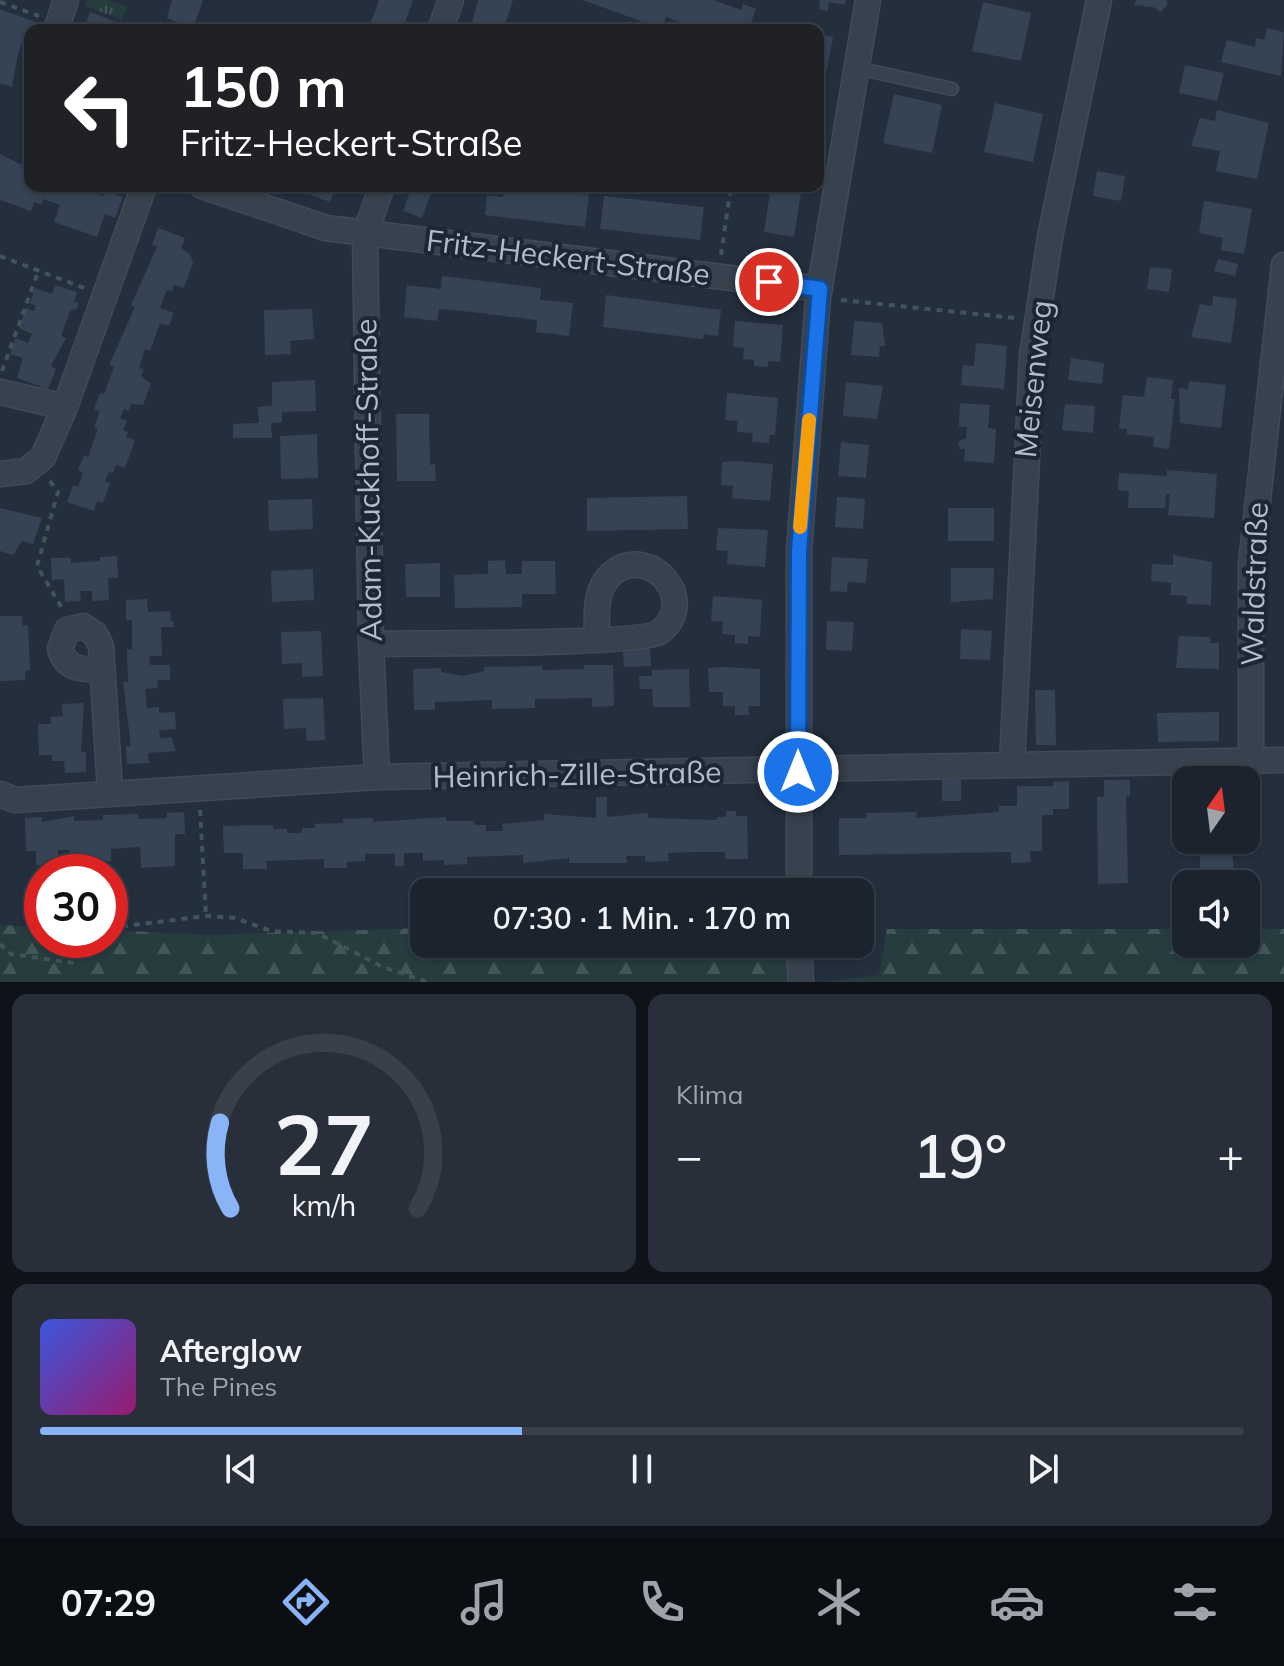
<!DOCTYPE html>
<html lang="de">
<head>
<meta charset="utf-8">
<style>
	:root { --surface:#1b232e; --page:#282f3a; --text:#f1f3f6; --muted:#a0a4aa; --line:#39404a; --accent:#8ab4f8 }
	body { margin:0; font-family:Mulish,sans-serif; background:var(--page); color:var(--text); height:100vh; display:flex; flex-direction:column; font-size:30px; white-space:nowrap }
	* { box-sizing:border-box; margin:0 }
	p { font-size:26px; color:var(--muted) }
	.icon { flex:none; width:44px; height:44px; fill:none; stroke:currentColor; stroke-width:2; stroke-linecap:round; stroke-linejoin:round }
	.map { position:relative; height:982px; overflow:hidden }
	.side { display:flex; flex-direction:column; gap:12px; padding:12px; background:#0f1319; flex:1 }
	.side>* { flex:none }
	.hud { position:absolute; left:24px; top:24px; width:800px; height:168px; border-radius:16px; box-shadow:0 2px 6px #0004,0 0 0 2px var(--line); background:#202124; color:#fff; overflow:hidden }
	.needle { width:52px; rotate:14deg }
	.controls { position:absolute; left:1172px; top:766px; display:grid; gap:16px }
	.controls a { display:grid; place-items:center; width:88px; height:88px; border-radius:16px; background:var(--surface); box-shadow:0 2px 6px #0004,0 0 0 2px var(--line); font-size:40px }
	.speed { position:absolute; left:24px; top:854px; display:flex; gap:16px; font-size:40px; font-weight:700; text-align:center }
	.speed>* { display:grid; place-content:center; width:104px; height:104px; border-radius:50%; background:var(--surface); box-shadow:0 2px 6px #0004,0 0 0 2px var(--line); line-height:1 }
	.speed .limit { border:12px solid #d22; background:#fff; color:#111 }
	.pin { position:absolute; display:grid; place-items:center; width:68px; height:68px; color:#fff; margin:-34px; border:4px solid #fff; border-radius:50%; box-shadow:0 2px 8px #0007 }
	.me { position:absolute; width:88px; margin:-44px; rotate:0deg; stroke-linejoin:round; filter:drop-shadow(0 0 6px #0008) }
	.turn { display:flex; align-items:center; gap:28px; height:168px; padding:0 24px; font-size:36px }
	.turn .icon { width:104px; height:104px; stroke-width:2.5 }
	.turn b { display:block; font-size:56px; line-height:68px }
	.big { font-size:60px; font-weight:600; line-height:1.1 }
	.side .tile { flex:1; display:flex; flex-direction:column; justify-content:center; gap:12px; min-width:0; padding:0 28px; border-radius:16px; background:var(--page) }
	.side .dial { align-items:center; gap:0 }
	.dial svg { height:208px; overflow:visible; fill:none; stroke:var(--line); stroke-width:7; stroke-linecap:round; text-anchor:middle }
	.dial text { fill:var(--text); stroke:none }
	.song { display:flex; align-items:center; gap:24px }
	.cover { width:96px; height:96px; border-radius:12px; background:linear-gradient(135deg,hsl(230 70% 55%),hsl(320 70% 35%)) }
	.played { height:8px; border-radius:4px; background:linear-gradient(90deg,var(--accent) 40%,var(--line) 40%) }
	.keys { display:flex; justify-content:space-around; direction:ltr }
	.heat { display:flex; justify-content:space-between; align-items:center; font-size:44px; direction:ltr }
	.side .tiles { flex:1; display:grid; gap:12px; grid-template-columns:1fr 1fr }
	.tile:last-child { grid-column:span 2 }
	.trip { position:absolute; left:410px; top:878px; width:464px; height:80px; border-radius:16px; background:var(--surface); box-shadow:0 2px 6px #0004,0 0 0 2px var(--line); font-weight:600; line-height:80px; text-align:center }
	.tab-bar { display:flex; height:128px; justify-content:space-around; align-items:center; background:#0b0e12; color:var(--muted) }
	.tab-bar .icon { width:56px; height:56px }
	.tab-bar .on { color:var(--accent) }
	.tab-bar b { font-size:36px; color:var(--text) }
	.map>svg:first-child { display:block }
	.grass { fill:url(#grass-tufts) }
	.forest { fill:url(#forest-firs) }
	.building { fill:#364354 }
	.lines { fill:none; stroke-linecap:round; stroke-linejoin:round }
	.service-casing { stroke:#414a57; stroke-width:15 }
	.minor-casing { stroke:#414a57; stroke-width:27 }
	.path { stroke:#3f5557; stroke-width:4; stroke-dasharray:6 6; stroke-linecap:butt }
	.service { stroke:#38414e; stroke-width:12 }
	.minor { stroke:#38414e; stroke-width:24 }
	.route-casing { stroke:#114b97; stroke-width:20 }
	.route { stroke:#1a73e8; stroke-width:14 }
	.slow { stroke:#f59e0b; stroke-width:14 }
	.labels { text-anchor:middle; stroke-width:8; stroke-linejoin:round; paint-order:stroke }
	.street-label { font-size:30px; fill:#b4bcc9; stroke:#1d2633 }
</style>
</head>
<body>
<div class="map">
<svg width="1284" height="982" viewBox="0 0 1284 982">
	<defs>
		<pattern id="grass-tufts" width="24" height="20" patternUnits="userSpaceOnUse" patternTransform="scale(2)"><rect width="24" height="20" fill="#263c3f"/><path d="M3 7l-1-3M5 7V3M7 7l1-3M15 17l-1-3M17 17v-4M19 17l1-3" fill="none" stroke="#435659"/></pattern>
		<pattern id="forest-firs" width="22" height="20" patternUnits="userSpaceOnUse" patternTransform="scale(2)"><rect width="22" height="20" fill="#263c3f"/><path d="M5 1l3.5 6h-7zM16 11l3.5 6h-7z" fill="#435659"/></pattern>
	</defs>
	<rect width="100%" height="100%" fill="#242f3e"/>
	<path class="grass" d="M87,0H107L128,7L121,19L85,6Z"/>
	<path class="forest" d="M0,925L42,927V940H110V930L206,935L424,928V944H799L801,982H0Z
		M887,929H1186V944H1246V929H1284V982H824L879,975Z"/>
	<path class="building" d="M172,0H203L193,28L167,18Z
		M379,0H413L402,30H368Z
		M478,0H513L503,30L491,27L490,30H470Z
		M583,0H714L741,10L743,4L756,9L748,30H701L666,17L662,29Z
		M820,0H846L845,5L829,2L828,11L819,9Z
		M1136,0H1167V5L1161,12L1153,7L1134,5Z
		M983,2L1031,13L1021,61L972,51Z
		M0,9L35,22L28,42L23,40L18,54L12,87L0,83Z
		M90,12L125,25L123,30L84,29Z
		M1267,28L1284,32L1281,76L1221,62L1227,40L1255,47L1256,38L1264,40Z
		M818,34L833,37L826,73L818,72Z
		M1185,65L1224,73L1217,101L1179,93Z
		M894,94L942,105L932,153L883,143Z
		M995,103L1043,114L1033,162L984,152Z
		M1217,110L1269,123L1257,179L1216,171L1220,151L1191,146L1200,118L1215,121Z
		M0,154L30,169V186H76L103,196L105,191L123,197L115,218L105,214L97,237L54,222L60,205L52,202L43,199L41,204L34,202L31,211L0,200Z
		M1097,171L1125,176L1121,201L1093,196Z
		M288,186H336L330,202Z
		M412,186H434L422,218L403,211Z
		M504,186L589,195L585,227L485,215L487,195L503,197Z
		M771,186L802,187L794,237L764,232Z
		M604,196L704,207L700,240L600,229Z
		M1204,201L1252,209L1244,254L1221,250L1223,238L1199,233Z
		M158,228L185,238L181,248L190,254L193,263L184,288L174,285L172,291L167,290L160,308L174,313L169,326L160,323L150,351L145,349L139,368L144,369L141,376L151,384L143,405L131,404L129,411L124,409L120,418L127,421L123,430L128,432L126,437L135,440L125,468L116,465L113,473L109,472L105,481L110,483L103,503L97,501L94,511L67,502L73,485L78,487L83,473L78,470L84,455L88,457L98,429L94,427L100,411L94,409L100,393L104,394L114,367L109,365L135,307L131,305L157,247L152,245Z
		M1218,259L1238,264L1235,276L1214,271Z
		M1150,267L1172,269L1169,292L1147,289Z
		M442,276L541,288L540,300L573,303L569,336L536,332L537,320L472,312L439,309L437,321L404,317L407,285L441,289Z
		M55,285L77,292L74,302L79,303L76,310L71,309L61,336L66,338L51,366L56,369L48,389L17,378L23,358L10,354L16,338L28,343L32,334L19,328L26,308L34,311L36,306L30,303L35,288L52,294Z
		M606,295L721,310L718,336L704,334L703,339L603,327Z
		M1213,296L1237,299L1231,343L1191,337L1200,304L1212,306Z
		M312,309L314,339L290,341L291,354L265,355L264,310Z
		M735,321L783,325L780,362L768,361V367L754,366V360L743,359L744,348L733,347Z
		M854,321L882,323L885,346H880L879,357L851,355Z
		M976,343L1007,346L1004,389L961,385L963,365L974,366Z
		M1071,358L1104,363L1102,384L1068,380Z
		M1147,377L1173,380L1171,399H1175L1169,449L1153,447L1154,437L1127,434V429L1119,428L1123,395L1144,397Z
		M315,380L316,411L282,412V422L271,423L272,438H233V424L259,423L258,407L272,406V382Z
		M1189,381L1226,385L1221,428L1180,423L1179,388L1188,389Z
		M846,382L883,386L877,419L843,416Z
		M727,393L778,398L775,435H770L769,443L752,442L753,433L737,432L738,421L725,420Z
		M960,403L990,405L988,428L996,429L994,463L964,461L965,449H960L958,442L966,438L967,427L959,426Z
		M1065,404L1095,406L1093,433L1062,430Z
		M396,414H429L430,465L435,464L436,481H397Z
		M317,434L318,478L281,479L280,436Z
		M841,442L869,445L866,478L838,476Z
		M735,461L773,464L770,501L732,498L733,486L721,485L722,462Z
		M1167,470L1217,474L1214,518L1168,515L1170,494H1166L1165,508H1128L1129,491L1118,490L1119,473L1167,476Z
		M687,496L688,529L587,531V498Z
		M837,497L865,499L863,529L835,527Z
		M312,499L313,529L269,531L268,500Z
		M0,508L42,518L33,544L22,541L13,555L0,551Z
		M948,508H994V541H948Z
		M718,528L768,530L765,567L727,564L728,551L716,550Z
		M1173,555L1212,562L1211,605L1187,604V596L1171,595V583L1151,581L1152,564L1173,565Z
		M117,556L118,578H108L109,600L92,601V591H80L81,601L65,602L64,579L52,580L51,558H71V563L100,561V557Z
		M832,557L868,559L866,583L848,582L847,592L830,591Z
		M505,560L506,574H522V561H555L556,594H522V607L455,608L454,575L488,574V561Z
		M440,563V597H406L405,564Z
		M951,568H994L993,599L951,602Z
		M313,569L314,600L272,602L271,571Z
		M713,596L762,600L760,637L748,636V644L735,643V635L722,634L723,622L711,621Z
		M147,599L148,612L170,611L171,621H174V627H161L162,656H149L150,665H170V680H157L158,688L145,689L147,708L159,707V713L175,712L176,729L159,730L160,738L171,737L176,751L148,753L149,763L127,764L126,746H131L123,682H128L127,649L132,650V620H126V600Z
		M0,616H22L23,626L28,625L30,670L25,671V680L0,681Z
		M827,621L854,622L852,651L826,650Z
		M961,629L992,631L990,660L960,659Z
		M321,631L323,676L302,677V663L282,664L281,632Z
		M1179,636L1210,637V643H1219V669L1176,668Z
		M650,648L651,666L624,667L623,652Z
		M584,665H613L614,706L592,707V698L535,699V708L492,709V700L464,701L435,702V710H414L413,669L441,668V672L463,676L484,671V667L542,666V670L584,669Z
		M722,667L760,669V706H748L749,715H735V706H723V692H709L708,668Z
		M689,669L690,707H653L652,689H640L639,676H652V670Z
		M1035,690H1055L1056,745H1036Z
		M323,698L325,740L307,741L306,728L284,729L283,699Z
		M84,703L81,752H86V772L65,773L64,761H52V755H39L38,724H51V717L63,716L62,704Z
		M1219,712V741L1158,742L1157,713Z
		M942,780H961V801H942Z
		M1104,780H1130V796H1126L1128,883L1098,884L1097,797H1104Z
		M1069,781V809H1053V815H1042V851H1030L1031,862L1011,863V852L839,855V818H867L866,813L917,812L916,818L999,812V806H1017V786H1053V782Z
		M1246,783H1261V816H1246Z
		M1186,786V837H1173L1171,787Z
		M596,797H607V817L648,813V818L717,820V817H726V811H736V816H747L748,859H725V852H697L668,853L669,861L645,862V856H626L627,863H569V858L523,863V855L467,857V864L444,865V860L423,861V853H404V866H395V854H365V861L347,862V868H324V859L294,860L267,861V869H243V853H224L223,826L273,825V829H287V833H302V828H315V824L343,823V819L373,818V822L446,817V821H474V825H486V831H503L502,824L544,820V814L596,818Z
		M184,812L185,834H175V866L141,868L140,847L111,849V861L69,863V850H58V865H36V851H26L25,818L42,817V822L74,816V821L103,820V815L138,814V819L167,818V813Z
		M1195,840L1231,842L1235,884H1194V874H1200V849H1195Z"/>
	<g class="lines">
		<g class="service-casing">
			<path id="service" d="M857,68L952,89"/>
		</g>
		<g class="minor-casing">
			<path id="minor" d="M56,30L66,0
				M440,30L451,0
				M202,186L326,228L820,289
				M0,392L65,407
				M0,474L26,471L43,457L65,407L144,186
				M371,644C409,643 646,645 661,631C699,599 650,545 614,572C593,588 597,616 597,640
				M101,670C82,669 66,670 60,649L67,630L83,626L95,634L101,646L110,791
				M1251,761V563L1284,265
				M1012,764L1032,356L1050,237L1099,0
				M377,777L371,644L365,234L382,186
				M0,794L15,800L377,777L1284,760
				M799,892V551L818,298L868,0
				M799,944L801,982"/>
		</g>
		<path class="path" d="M0,2L39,16
			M721,255L731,186
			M0,256L84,288
			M841,300L1015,318
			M2,371L38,272
			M50,481L58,492L37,566L62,608
			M200,810L206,916
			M110,928L206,916L235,918L271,931L317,933L383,967L428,982
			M0,944L11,954L74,963L98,940"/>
		<use href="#service" class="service"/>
		<use href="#minor" class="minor"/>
	</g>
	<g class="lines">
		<g class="route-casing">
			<path id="route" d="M769,282L820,289L799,551L798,772"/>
		</g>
		<use href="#route" class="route"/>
		<path class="slow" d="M800,527L809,420"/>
	</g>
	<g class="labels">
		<g class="street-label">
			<text transform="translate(568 258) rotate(7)" y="10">Fritz-Heckert-Straße</text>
			<text transform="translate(1034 379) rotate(-84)" y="10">Meisenweg</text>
			<text transform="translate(369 480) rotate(-91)" y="10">Adam-Kuckhoff-Straße</text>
			<text transform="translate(1255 584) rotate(-88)" y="10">Waldstraße</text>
			<text transform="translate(577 775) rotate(-1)" y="10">Heinrich-Zille-Straße</text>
		</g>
	</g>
</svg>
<div class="controls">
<a><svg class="needle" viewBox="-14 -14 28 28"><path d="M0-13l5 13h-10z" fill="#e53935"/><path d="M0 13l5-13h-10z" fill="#a0a4aa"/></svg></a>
<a><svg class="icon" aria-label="sound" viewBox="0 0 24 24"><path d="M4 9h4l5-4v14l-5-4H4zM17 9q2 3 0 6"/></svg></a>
</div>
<div class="speed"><div class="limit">30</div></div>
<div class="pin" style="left:769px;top:282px;background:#d93025"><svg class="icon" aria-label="arrive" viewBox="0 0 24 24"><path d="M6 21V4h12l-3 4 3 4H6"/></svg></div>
<svg class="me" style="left:798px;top:772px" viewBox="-20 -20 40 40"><circle r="17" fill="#1a73e8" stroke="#fff" stroke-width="3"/><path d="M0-11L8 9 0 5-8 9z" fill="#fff"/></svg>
<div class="trip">07:30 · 1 Min. · 170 m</div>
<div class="hud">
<div class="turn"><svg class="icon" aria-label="left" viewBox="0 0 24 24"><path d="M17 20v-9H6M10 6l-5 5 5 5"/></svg><div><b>150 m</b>Fritz-Heckert-Straße</div></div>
</div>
</div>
<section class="side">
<div class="tiles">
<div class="tile dial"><svg viewBox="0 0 100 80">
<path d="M14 69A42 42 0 1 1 86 69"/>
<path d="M14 69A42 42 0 0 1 10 36" stroke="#8ab4f8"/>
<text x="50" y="56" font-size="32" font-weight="700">27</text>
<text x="50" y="72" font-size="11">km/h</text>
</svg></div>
<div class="tile"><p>Klima</p>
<div class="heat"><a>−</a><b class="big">19°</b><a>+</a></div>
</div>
<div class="tile">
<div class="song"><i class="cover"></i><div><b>Afterglow</b><p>The Pines</p></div></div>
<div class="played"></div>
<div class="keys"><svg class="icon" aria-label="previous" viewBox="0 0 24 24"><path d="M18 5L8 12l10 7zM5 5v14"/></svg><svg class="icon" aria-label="pause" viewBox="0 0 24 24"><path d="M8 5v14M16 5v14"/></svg><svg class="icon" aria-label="next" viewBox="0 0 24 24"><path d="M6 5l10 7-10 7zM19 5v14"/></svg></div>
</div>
</div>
</section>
<nav class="tab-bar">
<b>07:29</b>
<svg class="icon on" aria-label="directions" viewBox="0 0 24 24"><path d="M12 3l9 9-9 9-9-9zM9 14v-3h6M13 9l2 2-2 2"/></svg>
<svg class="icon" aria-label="music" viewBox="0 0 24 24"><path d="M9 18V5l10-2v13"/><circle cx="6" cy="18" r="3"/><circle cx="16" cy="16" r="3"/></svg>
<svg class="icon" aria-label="phone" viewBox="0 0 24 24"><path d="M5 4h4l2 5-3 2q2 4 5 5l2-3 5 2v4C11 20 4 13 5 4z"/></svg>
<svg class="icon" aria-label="climate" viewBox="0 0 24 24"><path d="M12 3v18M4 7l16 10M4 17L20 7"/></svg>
<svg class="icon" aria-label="car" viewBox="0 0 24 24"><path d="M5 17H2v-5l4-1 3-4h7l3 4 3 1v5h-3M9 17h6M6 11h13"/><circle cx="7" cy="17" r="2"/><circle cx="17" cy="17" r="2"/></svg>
<svg class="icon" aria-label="filters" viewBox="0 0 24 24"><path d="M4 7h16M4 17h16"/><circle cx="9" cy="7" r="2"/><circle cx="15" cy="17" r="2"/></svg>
</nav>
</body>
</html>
